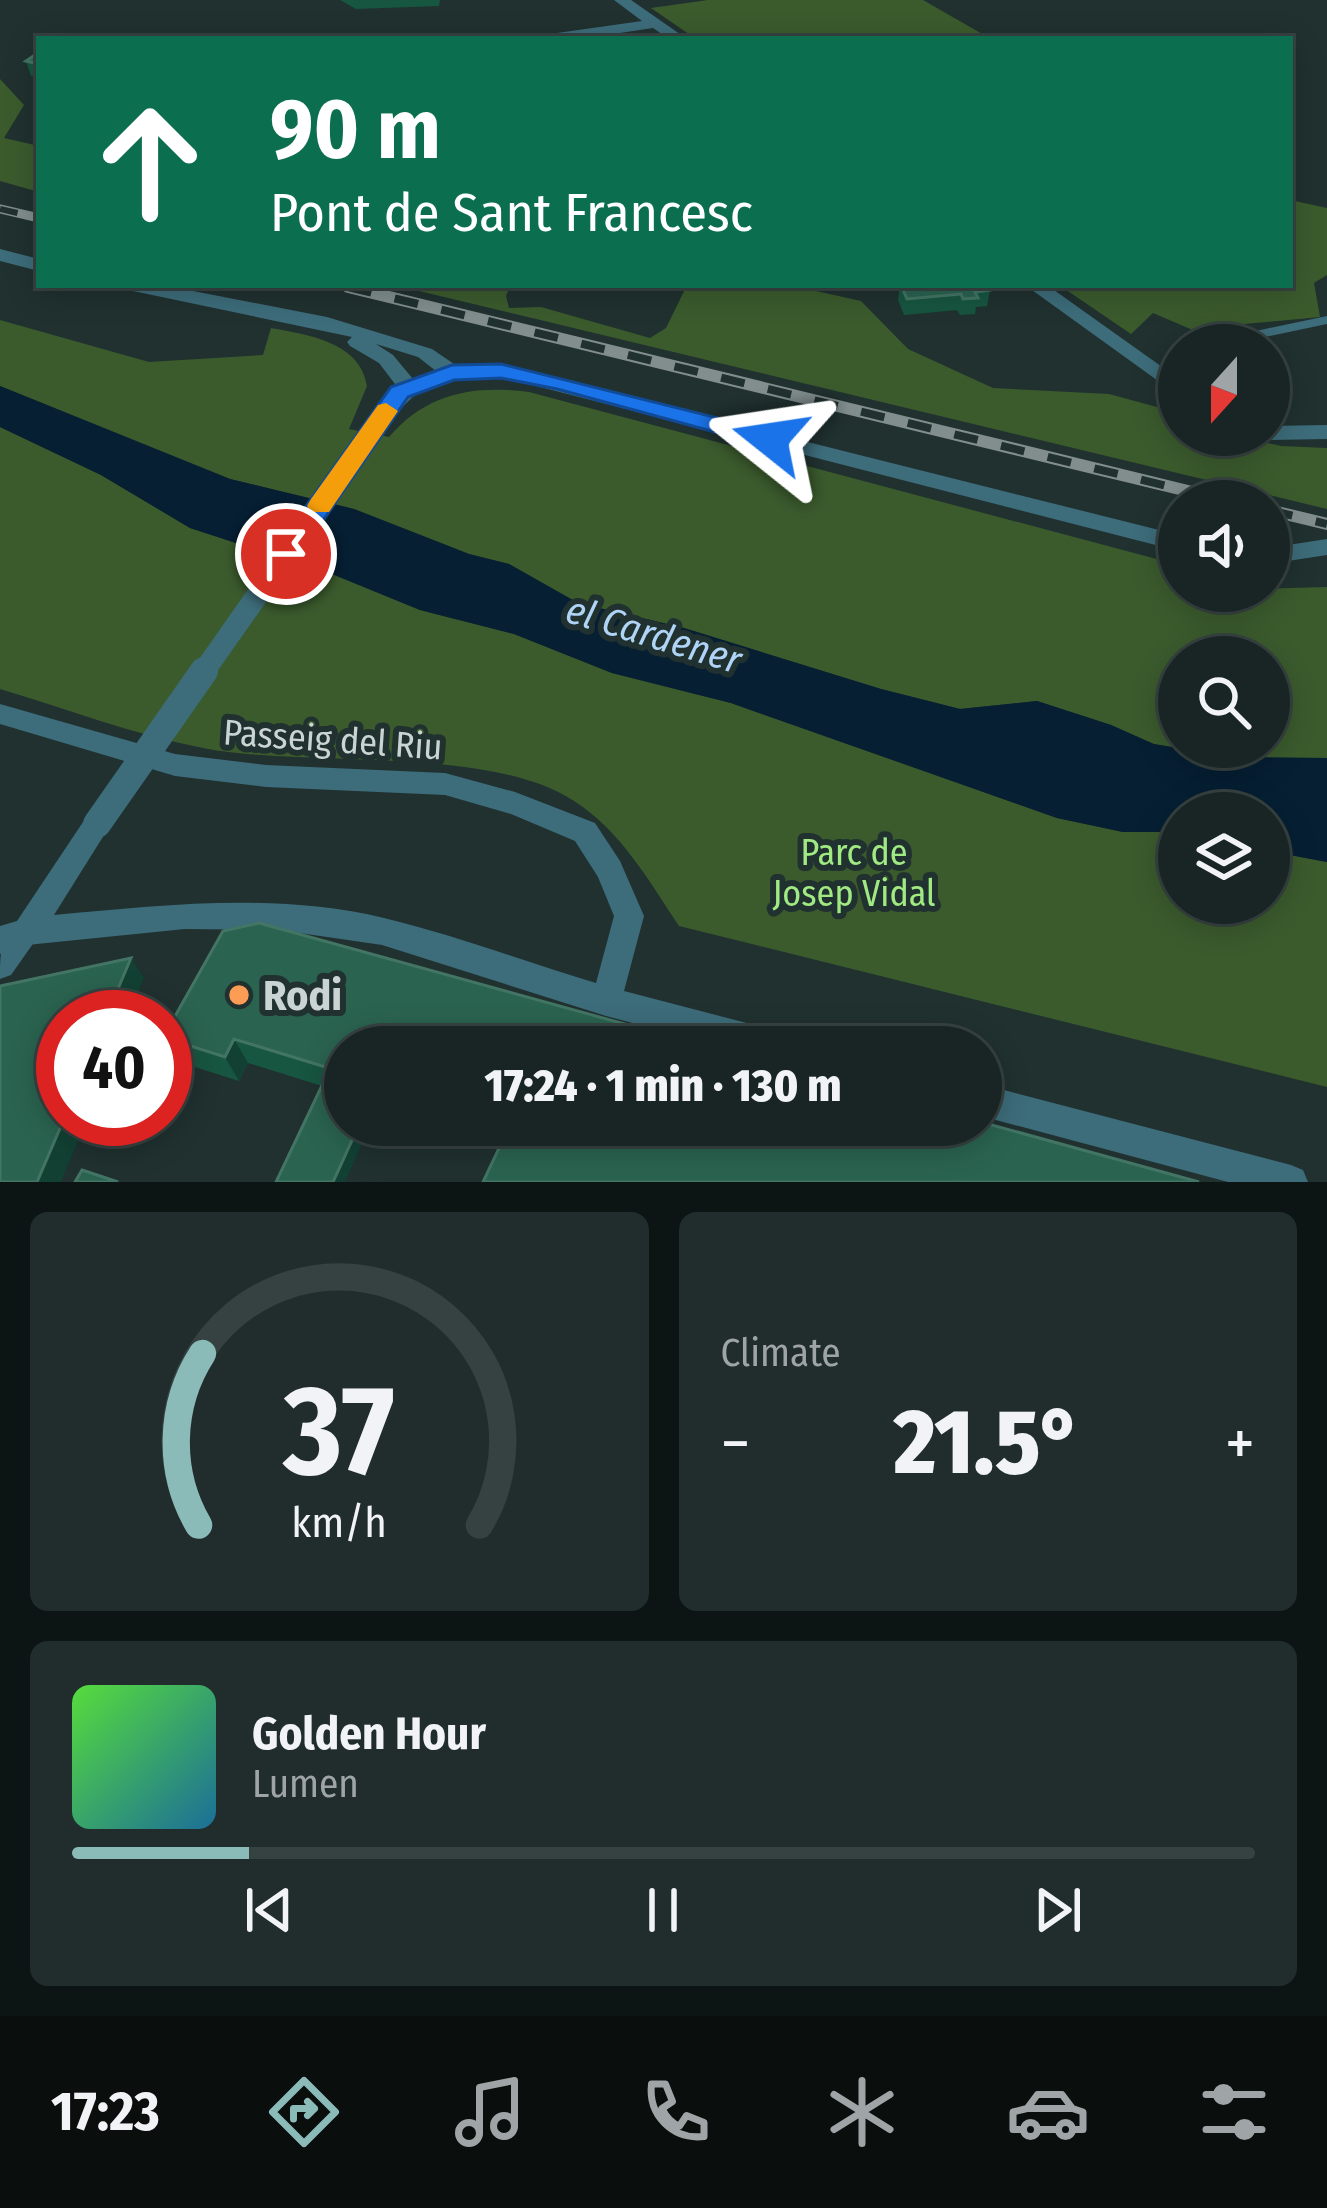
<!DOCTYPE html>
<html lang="en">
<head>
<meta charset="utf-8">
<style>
	:root { --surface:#182524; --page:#212d2c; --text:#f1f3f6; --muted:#9fa5a6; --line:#364241; --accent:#8bbbb9 }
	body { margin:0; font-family:"Fira Sans Condensed",sans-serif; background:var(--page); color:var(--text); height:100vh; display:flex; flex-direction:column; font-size:45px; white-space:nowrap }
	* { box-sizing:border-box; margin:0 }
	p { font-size:39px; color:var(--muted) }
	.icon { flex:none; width:66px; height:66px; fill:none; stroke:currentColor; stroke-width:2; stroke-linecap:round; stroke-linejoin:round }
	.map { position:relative; height:1182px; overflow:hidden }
	.sheet { display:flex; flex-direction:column; gap:30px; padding:30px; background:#0d1414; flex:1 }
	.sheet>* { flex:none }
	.guide { position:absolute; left:36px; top:36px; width:1257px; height:252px; border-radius:0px; box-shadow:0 6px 30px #0003,0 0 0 3px var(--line); background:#0b6e4f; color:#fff; overflow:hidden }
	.needle { width:78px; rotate:201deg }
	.fabs { position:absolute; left:1158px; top:324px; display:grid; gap:24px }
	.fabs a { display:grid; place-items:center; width:132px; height:132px; border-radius:50%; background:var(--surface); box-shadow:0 6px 30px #0003,0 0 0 3px var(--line); font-size:60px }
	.speed { position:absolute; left:36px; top:990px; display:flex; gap:24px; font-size:60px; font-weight:700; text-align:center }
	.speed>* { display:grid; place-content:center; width:156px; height:156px; border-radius:50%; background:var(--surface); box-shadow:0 6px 30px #0003,0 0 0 3px var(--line); line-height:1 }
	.speed .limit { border:18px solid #d22; background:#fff; color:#111 }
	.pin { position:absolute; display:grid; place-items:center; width:102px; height:102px; color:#fff; margin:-51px; border:6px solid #fff; border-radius:50%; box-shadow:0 3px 12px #0007 }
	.me { position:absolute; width:132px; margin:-66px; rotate:285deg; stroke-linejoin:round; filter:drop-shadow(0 0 9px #0008) }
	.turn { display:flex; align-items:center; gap:42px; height:252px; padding:0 36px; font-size:54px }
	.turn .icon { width:156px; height:156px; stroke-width:2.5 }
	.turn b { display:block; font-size:84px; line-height:102px }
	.big { font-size:90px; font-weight:800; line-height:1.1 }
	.sheet .tile { flex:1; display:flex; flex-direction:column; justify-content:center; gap:18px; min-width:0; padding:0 42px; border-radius:18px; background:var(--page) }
	.sheet .dial { align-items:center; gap:0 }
	.dial svg { height:312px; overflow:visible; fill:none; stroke:var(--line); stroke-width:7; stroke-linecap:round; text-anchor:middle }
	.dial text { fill:var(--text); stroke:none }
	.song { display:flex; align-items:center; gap:36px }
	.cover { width:144px; height:144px; border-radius:18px; background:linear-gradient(135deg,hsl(110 70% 55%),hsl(200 70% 35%)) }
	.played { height:12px; border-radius:6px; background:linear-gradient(90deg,var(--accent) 15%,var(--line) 15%) }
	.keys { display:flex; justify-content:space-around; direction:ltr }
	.heat { display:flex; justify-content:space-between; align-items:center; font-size:66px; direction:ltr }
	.sheet .tiles { flex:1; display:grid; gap:30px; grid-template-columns:1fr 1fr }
	.tile:last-child { grid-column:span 2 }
	.trip { position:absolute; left:324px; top:1026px; width:678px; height:120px; border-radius:60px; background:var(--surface); box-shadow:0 6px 30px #0003,0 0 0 3px var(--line); font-weight:800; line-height:120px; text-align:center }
	.tab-bar { display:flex; height:192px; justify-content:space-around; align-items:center; background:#0a0f0e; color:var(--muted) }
	.tab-bar .icon { width:84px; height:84px }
	.tab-bar .on { color:var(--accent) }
	.tab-bar b { font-size:54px; color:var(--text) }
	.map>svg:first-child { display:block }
	.green { fill:#3b5b2d; fill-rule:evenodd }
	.water { fill:#061f33 }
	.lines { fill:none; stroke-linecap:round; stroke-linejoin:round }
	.service { fill:#3d6c7a; fill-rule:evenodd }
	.minor { fill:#3d6c7a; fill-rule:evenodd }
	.tertiary { fill:#3d6c7a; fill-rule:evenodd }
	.rail-far1-casing { stroke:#818e8d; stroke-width:9 }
	.rail-casing { stroke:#818e8d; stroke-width:12 }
	.rail-far1 { stroke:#203130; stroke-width:6; stroke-dasharray:18; stroke-linecap:butt }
	.rail { stroke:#203130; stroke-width:8; stroke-dasharray:24; stroke-linecap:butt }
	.tertiary-bridge-far1 { stroke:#3d6c7a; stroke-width:22 }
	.tertiary-bridge { stroke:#3d6c7a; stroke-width:28 }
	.wall { fill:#175640 }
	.shaded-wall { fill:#124133 }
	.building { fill:#2a6350; stroke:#437564; stroke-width:3 }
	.route { fill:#1a73e8; stroke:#114b97; stroke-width:3 }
	.slow { fill:#f59e0b }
	.poi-dot { fill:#fd9d55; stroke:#203130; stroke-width:4.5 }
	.labels { text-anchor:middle; stroke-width:12; stroke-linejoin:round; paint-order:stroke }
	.street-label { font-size:36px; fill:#cad4d3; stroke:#203130 }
	.park-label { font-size:36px; fill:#a1ea83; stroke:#203130 }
	.water-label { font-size:39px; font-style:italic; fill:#afd4f6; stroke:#203130 }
	.near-poi-label { font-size:42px; font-weight:bold; fill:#cad4d3; stroke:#203130; text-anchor:start }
</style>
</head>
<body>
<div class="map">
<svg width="1327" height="1182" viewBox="0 0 1327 1182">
	<rect width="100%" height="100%" fill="#203130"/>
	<path class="green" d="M708,0H923L991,39H696L651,8Z
		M0,79L24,105L4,138L39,146V192L0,181Z
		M1290,200L1327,208V275L1314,283L1320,317L1223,326L1209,337L1153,313L1131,334L1059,285H1290Z
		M394,285H511L506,296L509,308L541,307L650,338L666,328L687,285H789L861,301L908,349L993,388L1109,394L1179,413V435H1233L1281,446L1327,448V509Z
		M0,320L149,362L263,355L271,328C309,335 360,342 367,386L349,429L389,437C427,393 473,385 529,392L1179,565V591L1327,587V758L1231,757L1153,744L1111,725L1037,701L960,709L881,689L684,628L578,603L509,564L469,554L354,509L230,479L0,386ZM1179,657H1269V747H1179Z
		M0,427L101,475L190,528L332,574L420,610L514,634L612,673L731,703L1057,818L1123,832H1179V903H1269V851L1327,862V1087L679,926C649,881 621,831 574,801C490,745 304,768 203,748C135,735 67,709 0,689Z"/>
	<path class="water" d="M0,386L230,479L354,509L469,554L509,564L578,603L684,628L881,689L960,709L1037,701L1111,725L1154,744L1231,757L1327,758V862L1269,851V813H1179V832H1123L1057,818L731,703L612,673L514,634L420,610L332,574L190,528L101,475L0,427Z"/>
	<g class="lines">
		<path class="service" d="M1327,316V324L1256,339L1251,345H1236L1246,333Z"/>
		<path class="minor" d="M614,0H631L687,39H669L653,28L580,39H542L550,34L642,21Z
			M1025,285H1047L1179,379V396Z
			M1327,425V439L1269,440L1260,435H1269V426Z
			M27,917L37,921L42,931L11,975L0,979C0,953 0,928 27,917Z"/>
		<path class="tertiary" d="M0,249L39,259V271L0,261Z
			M123,285H162L327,317L432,349L457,366L501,365L1179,535V551L501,377C470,377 440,377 414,396C403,405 397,416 384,422L373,415L398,388L379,363L350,346L347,342L352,337L133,291ZM376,344L418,357L436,371L413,379L393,355Z
			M1327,539V555L1269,564V548Z
			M0,704L175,754L266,765L445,773L515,792L595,823L620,861L644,916L624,991L781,1032L792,1036L797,1047H724L606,1016L382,945L279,930L185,929L27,945L0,954V926L17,921L87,816L97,812L107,816L111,824L54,915C163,905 276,892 384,918C455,935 526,962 596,983L614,916L598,877L575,841L511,814L445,795L266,787L175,776L0,724Z
			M981,1084L1291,1165L1303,1170L1308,1182H1228L981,1116Z"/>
		<g class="rail-far1-casing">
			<path id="rail-far1" d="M0,209L39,218
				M338,285L361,290"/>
		</g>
		<g class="rail-casing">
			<path id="rail" d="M348,287L1229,501
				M1269,510L1327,524"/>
		</g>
		<use href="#rail-far1" class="rail-far1"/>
		<use href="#rail" class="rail"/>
		<path class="tertiary-bridge-far1" d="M202,674L384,415"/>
		<path class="tertiary-bridge" d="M97,824L204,671"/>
	</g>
	<path class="wall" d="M340,0H440L439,6L356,9Z
		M39,52V78L31,76L26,61Z
		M900,285L990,290L987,306L976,307L975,314L960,315L957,310L904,315L898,300Z
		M165,1034L345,1047V1125L322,1086L248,1063L239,1081L179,1062L165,1041Z
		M446,1125H981L502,1142Z"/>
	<path class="shaded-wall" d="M131,958L144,978L128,1017H106Z
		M234,1039L248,1063L239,1081L225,1057Z
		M64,1119H87L61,1182H37Z
		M359,1125H370L345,1182H333Z"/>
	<path class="building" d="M421,35L424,39H398Z
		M39,52V64L26,61Z
		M901,285H987L990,290L975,292L978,298L963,299L961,294L907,299Z
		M259,923L708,1047H345V1073L234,1039L225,1057L165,1038V1034L223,931Z
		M131,958L106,1017H63L64,1119L37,1182H0V986Z
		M326,1077L345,1083V1125H359L333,1182H276Z
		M981,1122L1199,1182H483L510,1125H981Z
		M82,1170L118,1182H75Z"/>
	<path class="route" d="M501,364L770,431L782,439L770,447L557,389L501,378L454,380L408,397L296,560H277L273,554L277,547L391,387L452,365Z"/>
	<path class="slow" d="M386,403L398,411L329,512H311L307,506L311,499L378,405Z"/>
	<circle class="poi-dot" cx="239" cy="995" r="12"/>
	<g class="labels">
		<g class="street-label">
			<text transform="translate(333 739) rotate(4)" y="13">Passeig del Riu</text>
		</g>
		<g class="park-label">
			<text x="854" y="865">Parc de<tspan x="854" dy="41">Josep Vidal</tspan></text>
		</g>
		<g class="water-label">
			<text transform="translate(654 634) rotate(17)" y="14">el Cardener</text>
		</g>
		<g class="near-poi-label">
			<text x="263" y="1010">Rodi</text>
		</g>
	</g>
</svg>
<div class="fabs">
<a><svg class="needle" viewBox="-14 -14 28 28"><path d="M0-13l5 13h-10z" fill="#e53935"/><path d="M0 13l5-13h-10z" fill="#9fa5a6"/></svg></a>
<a><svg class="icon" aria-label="sound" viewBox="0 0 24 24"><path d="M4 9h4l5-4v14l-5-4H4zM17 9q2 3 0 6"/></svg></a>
<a><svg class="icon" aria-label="search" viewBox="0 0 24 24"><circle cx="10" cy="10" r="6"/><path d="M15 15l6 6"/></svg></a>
<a><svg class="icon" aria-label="layers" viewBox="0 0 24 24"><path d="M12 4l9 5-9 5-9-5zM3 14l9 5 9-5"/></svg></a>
</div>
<div class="speed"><div class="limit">40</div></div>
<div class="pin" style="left:286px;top:554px;background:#d93025"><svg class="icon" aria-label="arrive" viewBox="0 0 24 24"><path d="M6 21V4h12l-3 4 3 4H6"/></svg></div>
<svg class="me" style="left:770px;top:439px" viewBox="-20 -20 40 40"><path d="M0-17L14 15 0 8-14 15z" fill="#1a73e8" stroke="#fff" stroke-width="4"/></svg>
<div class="trip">17:24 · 1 min · 130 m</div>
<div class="guide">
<div class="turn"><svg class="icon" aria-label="ahead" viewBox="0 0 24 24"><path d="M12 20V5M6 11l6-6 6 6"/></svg><div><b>90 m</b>Pont de Sant Francesc</div></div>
</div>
</div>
<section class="sheet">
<div class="tiles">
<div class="tile dial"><svg viewBox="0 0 100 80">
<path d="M14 69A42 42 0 1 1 86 69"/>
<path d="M14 69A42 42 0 0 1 15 25" stroke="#8bbbb9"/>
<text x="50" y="56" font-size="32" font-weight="700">37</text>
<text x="50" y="72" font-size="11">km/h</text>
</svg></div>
<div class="tile"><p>Climate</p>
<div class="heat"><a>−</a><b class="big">21.5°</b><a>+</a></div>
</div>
<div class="tile">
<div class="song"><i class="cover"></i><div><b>Golden Hour</b><p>Lumen</p></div></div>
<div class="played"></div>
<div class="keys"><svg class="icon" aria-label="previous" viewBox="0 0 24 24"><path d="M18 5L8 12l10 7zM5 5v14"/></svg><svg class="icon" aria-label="pause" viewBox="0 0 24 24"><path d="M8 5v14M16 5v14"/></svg><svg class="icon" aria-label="next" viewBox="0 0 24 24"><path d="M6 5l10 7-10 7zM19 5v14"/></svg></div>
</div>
</div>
</section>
<nav class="tab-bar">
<b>17:23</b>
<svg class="icon on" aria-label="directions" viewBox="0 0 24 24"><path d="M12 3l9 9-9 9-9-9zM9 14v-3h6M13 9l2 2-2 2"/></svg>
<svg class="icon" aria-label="music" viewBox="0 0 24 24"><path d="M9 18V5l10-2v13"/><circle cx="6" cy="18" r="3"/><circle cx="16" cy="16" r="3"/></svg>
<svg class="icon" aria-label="phone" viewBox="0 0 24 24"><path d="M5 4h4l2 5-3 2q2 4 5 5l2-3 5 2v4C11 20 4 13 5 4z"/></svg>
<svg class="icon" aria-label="climate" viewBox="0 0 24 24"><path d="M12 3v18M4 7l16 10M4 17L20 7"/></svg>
<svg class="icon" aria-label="car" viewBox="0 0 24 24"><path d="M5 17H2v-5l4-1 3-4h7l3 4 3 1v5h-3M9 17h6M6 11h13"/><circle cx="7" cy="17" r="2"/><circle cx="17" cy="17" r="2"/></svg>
<svg class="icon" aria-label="filters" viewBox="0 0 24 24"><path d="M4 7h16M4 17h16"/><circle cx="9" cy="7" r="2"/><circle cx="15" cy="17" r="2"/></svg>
</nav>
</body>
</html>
